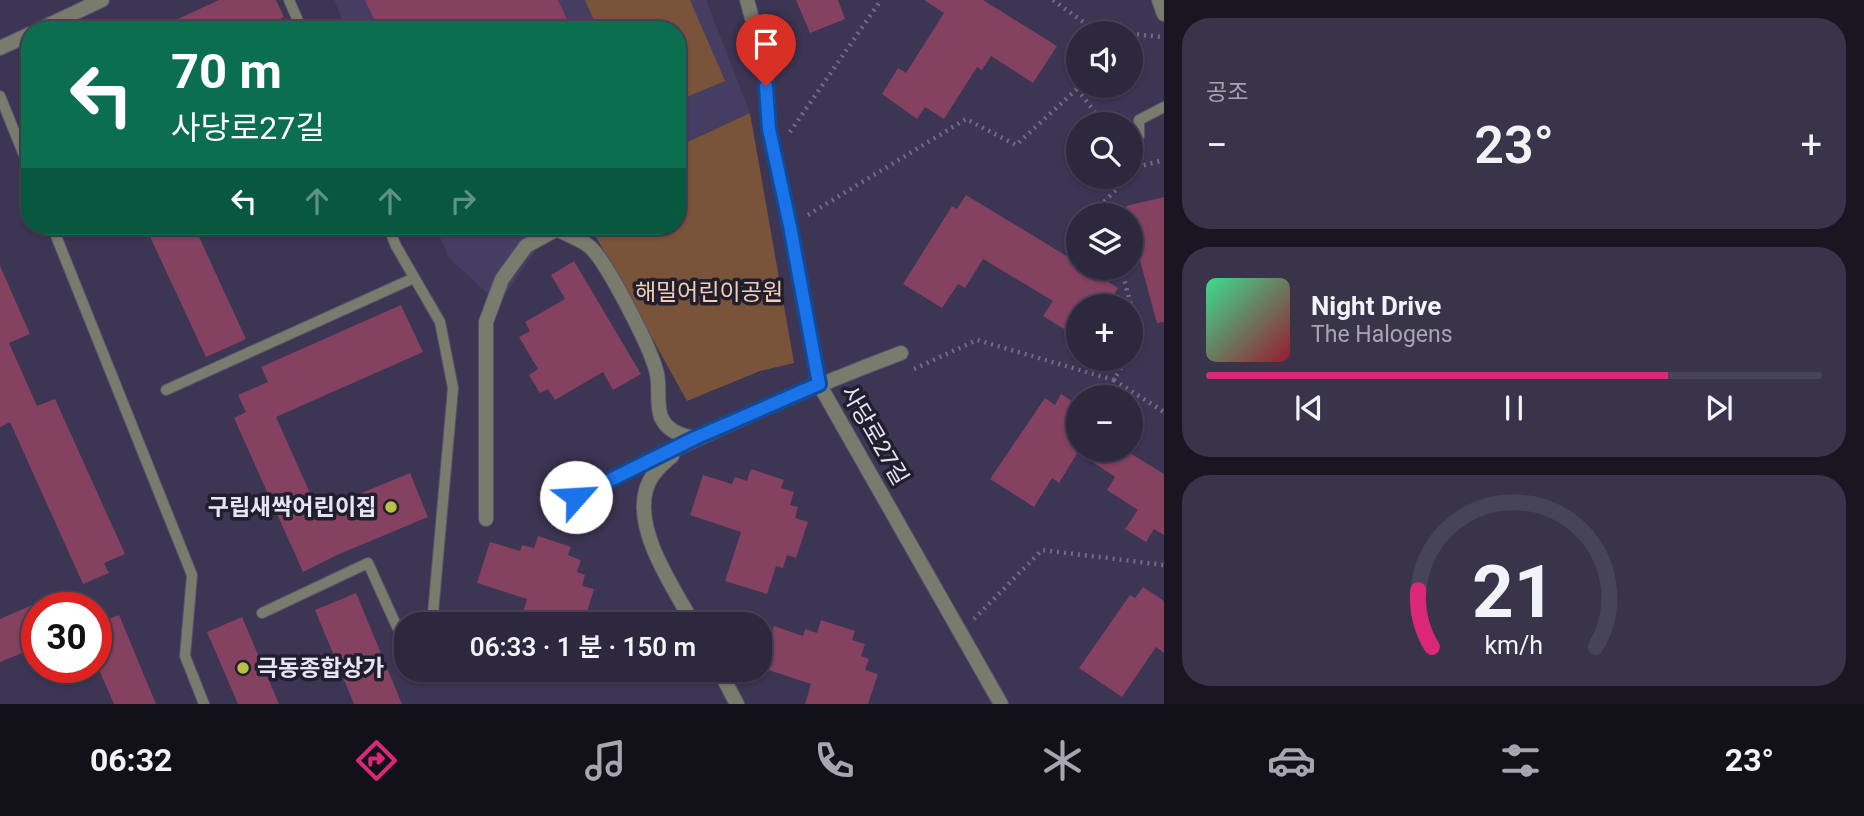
<!DOCTYPE html>
<html lang="ko">
<head>
<meta charset="utf-8">
<style>
	:root { --surface:#2d283e; --page:#393449; --text:#f1f3f6; --muted:#a7a6b0; --line:#484458; --accent:#db2777 }
	body { margin:0; font-family:Roboto,"Noto Sans KR",sans-serif; background:var(--page); color:var(--text); height:100vh; display:flex; flex-direction:column; font-size:26px; white-space:nowrap }
	* { box-sizing:border-box; margin:0 }
	p { font-size:23px; color:var(--muted) }
	.icon { flex:none; width:38px; height:38px; fill:none; stroke:currentColor; stroke-width:2; stroke-linecap:round; stroke-linejoin:round }
	.map { position:relative; flex:1; overflow:hidden }
	.side { display:flex; flex-direction:column; gap:18px; padding:18px; background:#191622; width:700px }
	.side>* { flex:none }
	.banner { position:absolute; left:21px; top:21px; width:665px; height:214px; border-radius:28px; box-shadow:0 2px 5px #0004,0 0 0 2px var(--line); background:#0b6e4f; color:#fff; overflow:hidden }
	.tools { position:absolute; left:1066px; top:21px; display:grid; gap:14px }
	.tools a { display:grid; place-items:center; width:77px; height:77px; border-radius:50%; background:var(--surface); box-shadow:0 2px 5px #0004,0 0 0 2px var(--line); font-size:35px }
	.speed { position:absolute; left:21px; top:592px; display:flex; gap:14px; font-size:35px; font-weight:700; text-align:center }
	.speed>* { display:grid; place-content:center; width:91px; height:91px; border-radius:50%; background:var(--surface); box-shadow:0 2px 5px #0004,0 0 0 2px var(--line); line-height:1 }
	.speed .limit { border:10px solid #d22; background:#fff; color:#111 }
	.pin { position:absolute; display:grid; place-items:center; width:60px; height:60px; color:#fff; margin:-72px -30px; border-radius:50% 50% 50% 0; rotate:-45deg; box-shadow:0 0 7px #0007 }
	.pin .icon { rotate:45deg }
	.me { position:absolute; width:77px; margin:-38px; rotate:64deg; stroke-linejoin:round; filter:drop-shadow(0 0 5px #0008) }
	.turn { display:flex; align-items:center; gap:24px; height:147px; padding:0 35px; font-size:32px }
	.turn .icon { width:91px; height:91px; stroke-width:2.5 }
	.turn b { display:block; font-size:49px; line-height:60px }
	.lanes { display:flex; align-items:center; height:66px; padding:0 35px; background:#0003; justify-content:center; gap:35px; direction:ltr }
	.lanes .off { opacity:.35 }
	.big { font-size:52px; font-weight:600; line-height:1.1 }
	.side .tile { flex:1; display:flex; flex-direction:column; justify-content:center; gap:10px; min-width:0; padding:0 24px; border-radius:28px; background:var(--page) }
	.side .dial { align-items:center; gap:0 }
	.dial svg { height:182px; overflow:visible; fill:none; stroke:var(--line); stroke-width:7; stroke-linecap:round; text-anchor:middle }
	.dial text { fill:var(--text); stroke:none }
	.song { display:flex; align-items:center; gap:21px }
	.cover { width:84px; height:84px; border-radius:10px; background:linear-gradient(135deg,hsl(150 70% 55%),hsl(350 70% 35%)) }
	.played { height:7px; border-radius:4px; background:linear-gradient(90deg,var(--accent) 75%,var(--line) 75%) }
	.keys { display:flex; justify-content:space-around; direction:ltr }
	.heat { display:flex; justify-content:space-between; align-items:center; font-size:38px; direction:ltr }
	.trip { position:absolute; left:394px; top:612px; width:378px; height:70px; border-radius:28px; background:var(--surface); box-shadow:0 2px 5px #0004,0 0 0 2px var(--line); font-weight:600; line-height:70px; text-align:center }
	.tabs { display:flex; height:112px; justify-content:space-around; align-items:center; background:#121019; color:var(--muted) }
	.tabs .icon { width:49px; height:49px }
	.tabs .active { color:var(--accent) }
	.tabs b { font-size:32px; color:var(--text) }
	main { display:flex; flex:1; min-height:0 }
	.map>svg:first-child { display:block }
	.built { fill:#463e62 }
	.green { fill:#79533a }
	.building { fill:#844160 }
	.lines { fill:none; stroke-linecap:round; stroke-linejoin:round }
	.lane-casing { stroke:#57516d; stroke-width:12 }
	.street-casing { stroke:#57516d; stroke-width:16 }
	.path { stroke:#716c86; stroke-width:4.5; stroke-dasharray:2 5; stroke-linecap:butt }
	.lane { stroke:#797b6c; stroke-width:10 }
	.street { stroke:#797b6c; stroke-width:14 }
	.route-casing { stroke:#114b97; stroke-width:18 }
	.route { stroke:#1a73e8; stroke-width:12 }
	.poi-dot { fill:#b8c147; stroke:#221f2d; stroke-width:2.5 }
	.labels { text-anchor:middle; stroke-width:7; stroke-linejoin:round; paint-order:stroke }
	.park-label { font-size:23px; fill:#f2cdb7; stroke:#221f2d }
	.street-label { font-size:23px; fill:#e7e4f7; stroke:#221f2d }
	.poi-label { font-size:23px; font-weight:bold; fill:#e7e4f7; stroke:#221f2d; text-anchor:end }
</style>
</head>
<body>
<main>
<div class="map">
<svg width="1164" height="704" viewBox="0 0 1164 704">
	<rect width="100%" height="100%" fill="#3c3553"/>
	<path class="built" d="M334,0H706L750,113L677,147V30H347Z
		M435,226H552L499,304L449,258Z"/>
	<path class="green" d="M585,0H690L725,81L677,101V30H598Z
		M750,113L794,363L760,371L687,401L590,226H677V147Z"/>
	<path class="building" d="M219,0H276L284,17L257,30H154Z
		M365,0H558L572,30H379Z
		M796,0H838L845,19L810,33Z
		M924,0H983L1057,46L1033,83L991,56L982,70L977,67L944,119L925,107L917,119L882,94L898,68L906,73L944,13Z
		M966,195L1078,263V268H1086L1118,288L1107,306H1078V328L1069,322L1064,329L1043,316L1053,301L983,259L965,288L958,284L942,308L903,284L952,206L957,209Z
		M1164,197V322L1157,323L1130,224V215H1128L1126,206Z
		M145,226H194L246,339L206,357Z
		M574,261L641,374L613,390L603,372L555,400L548,389L540,393L529,375L538,369L519,337L530,331L525,322L565,299L551,275Z
		M0,266L30,334L9,343L37,406L55,399L125,554L104,563L109,573L83,584L10,422L0,427Z
		M401,305L423,352L276,417L318,511L410,473L428,517L337,555L303,572L234,418L246,412L238,395L268,382L261,367Z
		M1061,394L1078,405V450H1125L1164,474V535L1154,529L1146,542L1125,529L1138,510L1107,490L1115,477L1078,452L1059,483L1052,478L1034,507L990,479L1045,398L1055,405Z
		M751,469L784,480L781,488L794,492L790,505L798,507L795,518L808,522L796,558L787,555L783,568L776,566L767,594L725,581L741,532L690,515L703,475L732,484L735,477L747,481Z
		M538,536L571,547L568,555L581,560L577,572L585,575L582,586L594,589L583,625H519L527,599L477,583L490,542L520,551L522,545L534,548Z
		M1143,587L1164,601V653L1156,647L1122,697L1079,668L1130,595L1135,598Z
		M356,593L402,704H354L315,610Z
		M37,603V647L0,662V619Z
		M119,615L156,704H114L96,663V624Z
		M242,617L279,704H238L207,632Z
		M821,620L855,631L852,640L865,644L861,656L869,659L865,670L878,674L868,704H805L811,684L760,667L774,626L803,636L805,629L817,633Z"/>
	<g class="lines">
		<g class="lane-casing">
			<path id="lane" d="M289,0L302,30
				M0,96L30,170
				M1139,136V120L1164,107
				M52,226L192,575L185,656L204,704
				M388,226L396,246L440,322L453,388L432,625
				M166,390L414,278
				M262,613L368,563L397,627L406,634"/>
		</g>
		<g class="street-casing">
			<path id="street" d="M747,0L765,65L769,129L790,226L819,384L1001,704
				M1159,0L1164,14
				M38,30L102,0
				M0,48L30,34
				M672,456C661,465 650,475 646,490C634,532 674,588 694,625
				M576,497C683,444 789,395 901,353
				M486,519V322L502,279L526,246L557,229C567,235 581,239 590,247C607,262 652,350 657,374C660,388 656,403 661,417C667,431 681,436 695,438
				M719,670L737,704"/>
		</g>
		<path class="path" d="M1053,0L1097,32L1118,33
			M1130,34L1164,37
			M1077,89L1104,124
			M790,132L881,0
			M1130,159L1137,167L1130,175
			M1137,167L1164,160
			M808,215L966,119L1016,145L1077,89L1078,86
			M1108,215L1104,202L1128,177
			M1121,268L1139,335L1130,350
			M914,369L977,340L1114,380L1126,359
			M1114,380L1164,412
			M974,619L1042,550L1164,565"/>
		<use href="#lane" class="lane"/>
		<use href="#street" class="street"/>
	</g>
	<g class="lines">
		<g class="route-casing">
			<path id="route" d="M576,497L695,438L819,384L790,226L769,129L766,86"/>
		</g>
		<use href="#route" class="route"/>
	</g>
	<g class="poi-dot">
		<circle cx="391" cy="507" r="7"/>
		<circle cx="243" cy="668" r="7"/>
	</g>
	<g class="labels">
		<g class="park-label">
			<text x="709" y="300">해밀어린이공원</text>
		</g>
		<g class="street-label">
			<text transform="translate(875 435) rotate(60)" y="8">사당로27길</text>
		</g>
		<g class="poi-label">
			<text x="377" y="515">구립새싹어린이집</text>
			<text x="257" y="676" text-anchor="start">극동종합상가</text>
		</g>
	</g>
</svg>
<div class="tools">
<a><svg class="icon" aria-label="sound" viewBox="0 0 24 24"><path d="M4 9h4l5-4v14l-5-4H4zM17 9q2 3 0 6"/></svg></a>
<a><svg class="icon" aria-label="search" viewBox="0 0 24 24"><circle cx="10" cy="10" r="6"/><path d="M15 15l6 6"/></svg></a>
<a><svg class="icon" aria-label="layers" viewBox="0 0 24 24"><path d="M12 4l9 5-9 5-9-5zM3 14l9 5 9-5"/></svg></a>
<a>+</a>
<a>−</a>
</div>
<div class="speed"><div class="limit">30</div></div>
<div class="pin" style="left:766px;top:86px;background:#d93025"><svg class="icon" aria-label="arrive" viewBox="0 0 24 24"><path d="M6 21V4h12l-3 4 3 4H6"/></svg></div>
<svg class="me" style="left:576px;top:497px" viewBox="-20 -20 40 40"><circle r="19" fill="#fff"/><path d="M0-13L10 11 0 6-10 11z" fill="#1a73e8"/></svg>
<div class="trip">06:33 · 1 분 · 150 m</div>
<div class="banner">
<div class="turn"><svg class="icon" aria-label="left" viewBox="0 0 24 24"><path d="M17 20v-9H6M10 6l-5 5 5 5"/></svg><div><b>70 m</b>사당로27길</div></div>
<div class="lanes"><svg class="icon" aria-label="left" viewBox="0 0 24 24"><path d="M17 20v-9H6M10 6l-5 5 5 5"/></svg><svg class="icon off" aria-label="ahead" viewBox="0 0 24 24"><path d="M12 20V5M6 11l6-6 6 6"/></svg><svg class="icon off" aria-label="ahead" viewBox="0 0 24 24"><path d="M12 20V5M6 11l6-6 6 6"/></svg><svg class="icon off" aria-label="right" viewBox="0 0 24 24"><path d="M7 20v-9h11M14 6l5 5-5 5"/></svg></div>
</div>
</div>
<section class="side">
<div class="tile"><p>공조</p>
<div class="heat"><a>−</a><b class="big">23°</b><a>+</a></div>
</div>
<div class="tile">
<div class="song"><i class="cover"></i><div><b>Night Drive</b><p>The Halogens</p></div></div>
<div class="played"></div>
<div class="keys"><svg class="icon" aria-label="previous" viewBox="0 0 24 24"><path d="M18 5L8 12l10 7zM5 5v14"/></svg><svg class="icon" aria-label="pause" viewBox="0 0 24 24"><path d="M8 5v14M16 5v14"/></svg><svg class="icon" aria-label="next" viewBox="0 0 24 24"><path d="M6 5l10 7-10 7zM19 5v14"/></svg></div>
</div>
<div class="tile dial"><svg viewBox="0 0 100 80">
<path d="M14 69A42 42 0 1 1 86 69"/>
<path d="M14 69A42 42 0 0 1 8 44" stroke="#db2777"/>
<text x="50" y="56" font-size="32" font-weight="700">21</text>
<text x="50" y="72" font-size="11">km/h</text>
</svg></div>
</section>
</main>
<nav class="tabs">
<b>06:32</b>
<svg class="icon active" aria-label="directions" viewBox="0 0 24 24"><path d="M12 3l9 9-9 9-9-9zM9 14v-3h6M13 9l2 2-2 2"/></svg>
<svg class="icon" aria-label="music" viewBox="0 0 24 24"><path d="M9 18V5l10-2v13"/><circle cx="6" cy="18" r="3"/><circle cx="16" cy="16" r="3"/></svg>
<svg class="icon" aria-label="phone" viewBox="0 0 24 24"><path d="M5 4h4l2 5-3 2q2 4 5 5l2-3 5 2v4C11 20 4 13 5 4z"/></svg>
<svg class="icon" aria-label="climate" viewBox="0 0 24 24"><path d="M12 3v18M4 7l16 10M4 17L20 7"/></svg>
<svg class="icon" aria-label="car" viewBox="0 0 24 24"><path d="M5 17H2v-5l4-1 3-4h7l3 4 3 1v5h-3M9 17h6M6 11h13"/><circle cx="7" cy="17" r="2"/><circle cx="17" cy="17" r="2"/></svg>
<svg class="icon" aria-label="filters" viewBox="0 0 24 24"><path d="M4 7h16M4 17h16"/><circle cx="9" cy="7" r="2"/><circle cx="15" cy="17" r="2"/></svg>
<b>23°</b>
</nav>
</body>
</html>
